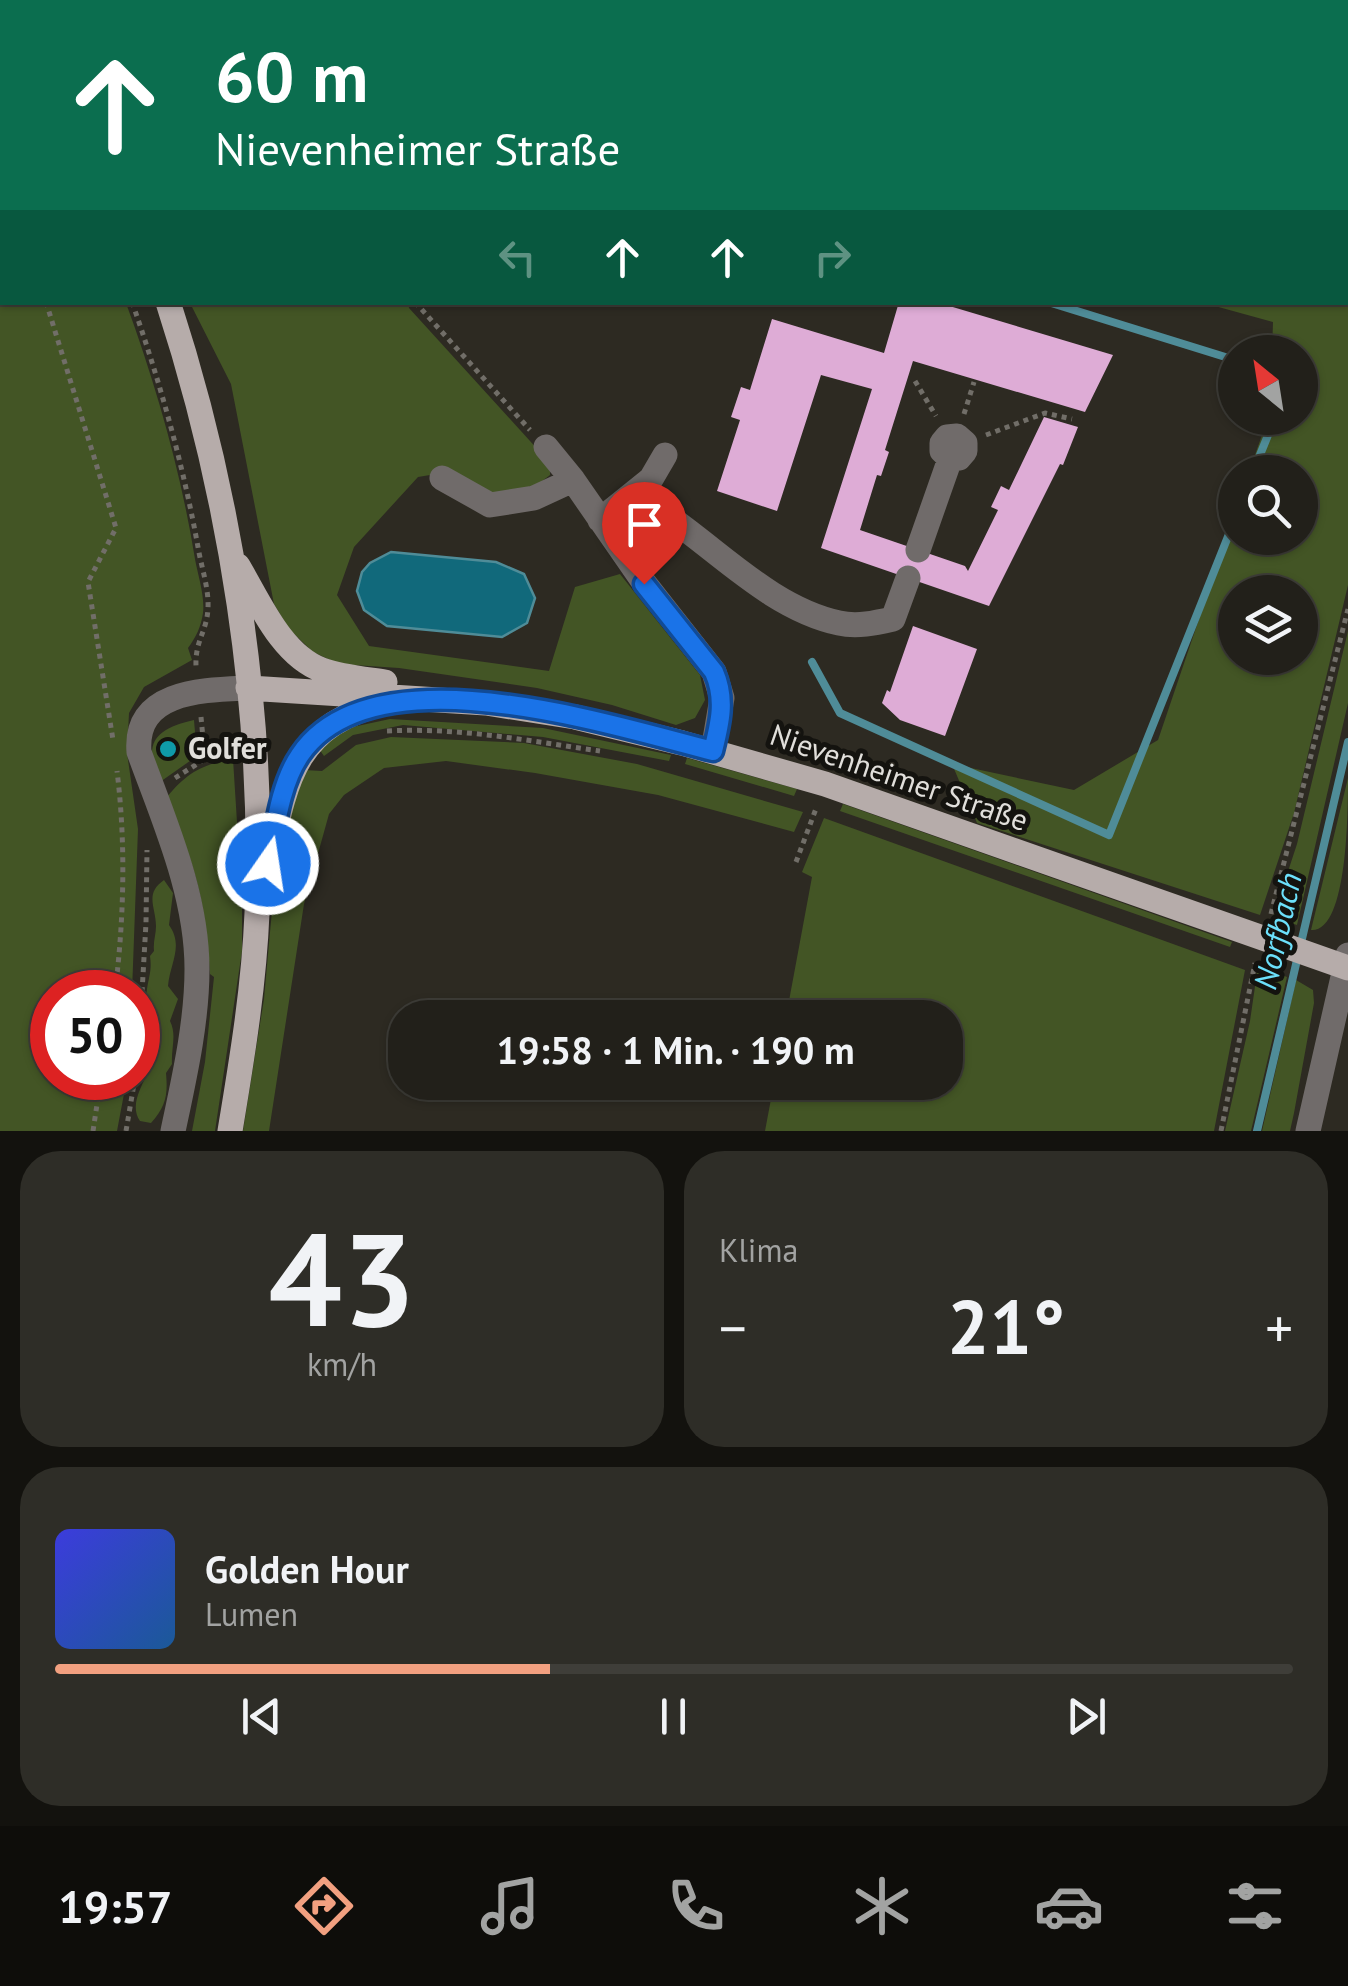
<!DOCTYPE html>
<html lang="de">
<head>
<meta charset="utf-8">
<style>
	:root { --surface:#22201a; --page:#2e2d27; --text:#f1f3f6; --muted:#a2a3a2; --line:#3f3e39; --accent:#f2a080 }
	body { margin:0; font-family:"PT Sans",sans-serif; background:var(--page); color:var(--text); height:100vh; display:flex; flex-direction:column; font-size:38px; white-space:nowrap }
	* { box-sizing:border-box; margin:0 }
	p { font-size:32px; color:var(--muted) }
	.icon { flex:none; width:55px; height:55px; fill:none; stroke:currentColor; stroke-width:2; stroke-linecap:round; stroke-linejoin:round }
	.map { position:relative; height:1131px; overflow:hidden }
	.drawer { display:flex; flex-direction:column; gap:20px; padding:20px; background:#13120e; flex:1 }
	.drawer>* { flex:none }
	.guide { position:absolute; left:0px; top:0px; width:1350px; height:305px; box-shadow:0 2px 8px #0004,0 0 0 2px var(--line); background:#0b6e4f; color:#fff; overflow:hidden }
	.needle { width:65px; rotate:330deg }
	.buttons { position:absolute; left:1218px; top:335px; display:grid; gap:20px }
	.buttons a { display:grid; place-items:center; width:100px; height:100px; border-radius:50%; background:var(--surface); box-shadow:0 2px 8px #0004,0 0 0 2px var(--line); font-size:50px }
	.speed { position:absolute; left:30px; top:970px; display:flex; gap:20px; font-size:50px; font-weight:700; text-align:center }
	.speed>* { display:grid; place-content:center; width:130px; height:130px; border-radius:50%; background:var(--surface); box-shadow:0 2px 8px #0004,0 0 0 2px var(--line); line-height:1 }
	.speed .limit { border:15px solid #d22; background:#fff; color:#111 }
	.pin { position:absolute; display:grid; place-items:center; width:85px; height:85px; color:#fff; margin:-102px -42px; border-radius:50% 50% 50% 0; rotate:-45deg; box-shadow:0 0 10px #0007 }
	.pin .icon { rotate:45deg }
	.me { position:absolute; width:110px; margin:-55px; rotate:13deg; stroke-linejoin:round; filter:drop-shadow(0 0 8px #0008) }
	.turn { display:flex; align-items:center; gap:35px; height:210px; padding:0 50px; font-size:45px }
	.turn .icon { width:130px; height:130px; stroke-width:2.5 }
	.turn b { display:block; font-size:70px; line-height:85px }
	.lanes { display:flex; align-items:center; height:95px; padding:0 50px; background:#0003; justify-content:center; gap:50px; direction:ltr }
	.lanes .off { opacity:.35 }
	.big { font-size:75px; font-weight:600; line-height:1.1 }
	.drawer .tile { flex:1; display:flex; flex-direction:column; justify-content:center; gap:15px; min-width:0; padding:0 35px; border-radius:40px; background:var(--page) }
	.drawer .dial { align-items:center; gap:0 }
	.dial b { font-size:130px; line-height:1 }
	.song { display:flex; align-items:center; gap:30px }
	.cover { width:120px; height:120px; border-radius:15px; background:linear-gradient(135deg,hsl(240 70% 55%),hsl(210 70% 35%)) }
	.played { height:10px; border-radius:5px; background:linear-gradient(90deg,var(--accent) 40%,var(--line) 40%) }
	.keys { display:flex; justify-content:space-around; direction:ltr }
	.heat { display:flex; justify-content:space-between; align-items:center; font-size:55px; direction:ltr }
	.drawer .tiles { flex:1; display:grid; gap:20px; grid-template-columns:1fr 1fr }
	.tile:last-child { grid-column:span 2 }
	.trip { position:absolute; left:388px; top:1000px; width:575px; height:100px; border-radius:40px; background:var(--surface); box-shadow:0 2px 8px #0004,0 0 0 2px var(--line); font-weight:600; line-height:100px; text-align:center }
	.tabs { display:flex; height:160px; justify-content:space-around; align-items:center; background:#0e0d0a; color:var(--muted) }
	.tabs .icon { width:70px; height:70px }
	.tabs .current { color:var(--accent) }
	.tabs b { font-size:45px; color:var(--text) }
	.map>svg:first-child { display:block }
	.green { fill:#435525; fill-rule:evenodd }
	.water { fill:#11697b; stroke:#4f8c98; stroke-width:2.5 }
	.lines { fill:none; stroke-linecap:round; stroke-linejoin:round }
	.stream { stroke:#4f8c98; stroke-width:8 }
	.building { fill:#deacd6 }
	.path { stroke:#716e68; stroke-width:5; stroke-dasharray:5 5; stroke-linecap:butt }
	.minor { stroke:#706b6a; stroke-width:25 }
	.major { stroke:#b6acaa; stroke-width:25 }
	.route-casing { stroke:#114b97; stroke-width:25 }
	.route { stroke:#1a73e8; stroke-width:18 }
	.culture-dot { fill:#0f9aa8; stroke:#14130f; stroke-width:4 }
	.labels { text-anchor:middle; stroke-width:10; stroke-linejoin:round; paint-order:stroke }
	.poi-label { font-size:30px; font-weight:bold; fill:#e1dfdb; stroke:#14130f; text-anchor:start }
	.street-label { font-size:30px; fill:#e1dfdb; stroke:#14130f }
	.water-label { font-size:32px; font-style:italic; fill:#6ce0fb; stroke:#14130f }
</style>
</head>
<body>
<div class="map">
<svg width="1348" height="1131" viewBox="0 0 1348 1131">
	<rect width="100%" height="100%" fill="#2d2a22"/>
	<path class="green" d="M1082,0H1348V585L1294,813L1260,915L977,823L952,764L1074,790L1158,740L1235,513V538H1300V472H1249L1268,418H1300V352H1272L1273,322L1204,303L1348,302V2H1081ZM1235,592H1300V658H1235Z
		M0,15L2,302L126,303C156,385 181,472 195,559C198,576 205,596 203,613C201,627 196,637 188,648L192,660L144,687L129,713L127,753L138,829L132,992H52V1078H127L117,1131H0Z
		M190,303H408L409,308L550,463V475L524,495L488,494L448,472L418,477L354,547L337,595L369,646L549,671L575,587L620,574L700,675L705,700L695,718L676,725L612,705L537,688L399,668L339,664L313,652L289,629L274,604L231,384Z
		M1348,631V703L1297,925L1273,917L1297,844Z
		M390,719L543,728L671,755L669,761L543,737L403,725L353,735L324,756L319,749L348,728Z
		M194,720L197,756L160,782C142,743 155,729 194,720Z
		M391,737L524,743L637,764L803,812L794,832L658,795L535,773L446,761L384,768L344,795L329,814L304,904L269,1131H243L264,999L273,899L298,784L304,770L322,771L356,745Z
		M687,758L797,789L794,796L685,764Z
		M233,759L242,901V951L215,1131H192L205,1062L214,977L210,974C206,902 195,863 166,798C187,773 200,765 233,759Z
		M1348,778C1348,810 1348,933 1311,930Z
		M843,804L1232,942L1230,947L840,811Z
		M824,818L1245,970L1214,1131H765L774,1083L945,1082V1018L786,1017L812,877L802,872Z
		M164,880L173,893L169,925C184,946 170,963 168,986L178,999L170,1021C177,1035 171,1048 172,1064L166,1073C168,1095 166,1106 151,1123L140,1121C129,1105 142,1086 149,1070C140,1049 151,1034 149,1013C148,1005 145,998 147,989C149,976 152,970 150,956L154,951C153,941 156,935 156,926C156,907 144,894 164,880Z
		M1258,966L1287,977L1251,1131H1225L1250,1021Z
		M1296,980L1313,990L1314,1003L1294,1113L1290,1131H1262Z"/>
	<path class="water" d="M391,552L496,562L524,574L535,598L527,623L502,637L387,626L364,610L357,591L362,572L370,563Z"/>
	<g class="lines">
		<path class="stream" d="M1048,302L1235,360
			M1253,472L1275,418
			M812,662L840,713L1109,835L1235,519
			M1257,1131L1348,742"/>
	</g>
	<path class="building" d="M899,302H936L1113,355L1085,412L913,361L885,450L889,452L881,476L877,475L860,530L965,566L968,571L998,510L991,507L1001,486L1009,490L1044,417L1078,427L1063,465L1060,464L989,606L821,548L872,389L821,375L777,511L717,491L740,420L731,417L741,387L750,390L772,319L884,353Z
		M913,626L977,649L945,736L900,720L882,703L887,690L890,692Z"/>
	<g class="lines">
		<path class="path" d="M162,0L164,2
			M0,1L2,5
			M0,177L2,183
			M46,302L116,528L88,582L113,740
			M132,302C160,382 183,464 198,547C201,566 209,588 208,608C207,632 195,640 196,666
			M415,302L530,430
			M915,381L936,416
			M964,414L974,382
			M986,435L1045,413L1072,419
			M201,717L205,759
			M387,731C459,727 529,741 600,751
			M175,778L205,759L233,756
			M796,862L817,806
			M1271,914L1348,609
			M115,992C124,920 126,843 117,771
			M138,1062L146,923L147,850
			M93,1131L101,1078
			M126,1131L135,1078
			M1221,1131L1255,963"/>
		<path class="minor" d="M546,447L573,480L645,584L714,672L722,698L713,751
			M442,478L490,505L534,498L573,480
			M600,520L652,514L669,517C722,554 774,609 839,623C857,627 875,623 893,619L908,578
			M600,520L651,479L665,455
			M918,550L950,459L959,458L965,451V443L957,436L947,437L942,443V451L950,459
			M173,1131C184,1079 197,1023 197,969C197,894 164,821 139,752C134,690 204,690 248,688
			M1308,1131L1348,955"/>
		<path class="major" d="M30,0L31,2
			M168,302C231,495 265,711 257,913C254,986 242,1059 230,1131
			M238,566C259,601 281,655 322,670C341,677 365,679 385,682
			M248,688L486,703L575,717L682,743L825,784L1348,968
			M268,865C285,783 293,723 387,703"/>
	</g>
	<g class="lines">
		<g class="route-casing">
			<path id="route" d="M268,864C275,830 280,784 300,755C373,648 610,725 713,751C720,723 726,699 714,672L644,584"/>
		</g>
		<use href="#route" class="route"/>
	</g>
	<circle class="culture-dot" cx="168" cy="749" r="10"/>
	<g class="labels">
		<g class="poi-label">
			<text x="188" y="759">Golfer</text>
		</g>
		<g class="street-label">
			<text transform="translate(899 778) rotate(19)" y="10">Nievenheimer Straße</text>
		</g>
		<g class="water-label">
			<text transform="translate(1278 931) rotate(-77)" y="11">Norfbach</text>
		</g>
	</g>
</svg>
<div class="buttons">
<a><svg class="needle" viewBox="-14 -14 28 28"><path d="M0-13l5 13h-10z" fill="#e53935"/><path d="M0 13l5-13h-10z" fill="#a2a3a2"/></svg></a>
<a><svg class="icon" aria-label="search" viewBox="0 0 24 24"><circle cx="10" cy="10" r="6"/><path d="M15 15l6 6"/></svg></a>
<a><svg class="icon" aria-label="layers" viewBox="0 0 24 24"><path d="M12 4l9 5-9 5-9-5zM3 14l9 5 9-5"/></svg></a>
</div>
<div class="speed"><div class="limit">50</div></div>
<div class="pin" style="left:644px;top:584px;background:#d93025"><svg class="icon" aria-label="arrive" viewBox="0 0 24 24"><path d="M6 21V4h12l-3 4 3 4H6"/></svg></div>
<svg class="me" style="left:268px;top:864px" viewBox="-20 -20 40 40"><circle r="17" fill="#1a73e8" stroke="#fff" stroke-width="3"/><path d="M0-11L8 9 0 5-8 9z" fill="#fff"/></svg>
<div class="trip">19:58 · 1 Min. · 190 m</div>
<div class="guide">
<div class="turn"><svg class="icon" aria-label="ahead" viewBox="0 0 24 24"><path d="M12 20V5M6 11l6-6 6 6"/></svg><div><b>60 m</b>Nievenheimer Straße</div></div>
<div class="lanes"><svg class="icon off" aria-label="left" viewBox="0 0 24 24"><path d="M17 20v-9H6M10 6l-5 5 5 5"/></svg><svg class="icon" aria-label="ahead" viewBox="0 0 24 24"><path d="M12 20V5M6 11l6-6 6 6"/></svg><svg class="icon" aria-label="ahead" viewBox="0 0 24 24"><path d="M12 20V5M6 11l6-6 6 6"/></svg><svg class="icon off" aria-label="right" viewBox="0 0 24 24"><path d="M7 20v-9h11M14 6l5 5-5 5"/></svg></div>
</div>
</div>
<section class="drawer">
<div class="tiles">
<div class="tile dial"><b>43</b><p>km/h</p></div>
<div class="tile"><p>Klima</p>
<div class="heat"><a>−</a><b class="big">21°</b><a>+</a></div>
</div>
<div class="tile">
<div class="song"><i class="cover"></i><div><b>Golden Hour</b><p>Lumen</p></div></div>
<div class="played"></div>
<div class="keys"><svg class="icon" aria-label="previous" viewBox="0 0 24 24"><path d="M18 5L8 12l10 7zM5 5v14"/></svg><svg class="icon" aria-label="pause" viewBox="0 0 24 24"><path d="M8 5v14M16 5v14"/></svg><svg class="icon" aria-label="next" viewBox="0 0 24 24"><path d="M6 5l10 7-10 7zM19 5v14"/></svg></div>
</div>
</div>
</section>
<nav class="tabs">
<b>19:57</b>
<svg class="icon current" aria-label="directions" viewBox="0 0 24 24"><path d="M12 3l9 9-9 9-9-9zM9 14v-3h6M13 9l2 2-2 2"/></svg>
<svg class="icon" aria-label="music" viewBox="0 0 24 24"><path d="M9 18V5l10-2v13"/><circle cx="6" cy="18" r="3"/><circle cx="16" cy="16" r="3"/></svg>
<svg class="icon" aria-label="phone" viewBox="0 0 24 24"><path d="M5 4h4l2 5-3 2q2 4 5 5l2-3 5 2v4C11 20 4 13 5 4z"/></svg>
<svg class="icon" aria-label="climate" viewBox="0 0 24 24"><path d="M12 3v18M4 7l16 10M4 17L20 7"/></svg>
<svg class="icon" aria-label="car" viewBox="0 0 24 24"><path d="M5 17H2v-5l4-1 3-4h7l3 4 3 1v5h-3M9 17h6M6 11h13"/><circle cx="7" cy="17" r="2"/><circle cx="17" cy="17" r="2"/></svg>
<svg class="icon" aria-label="filters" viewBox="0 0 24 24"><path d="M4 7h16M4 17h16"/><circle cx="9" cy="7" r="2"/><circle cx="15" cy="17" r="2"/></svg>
</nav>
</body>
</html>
